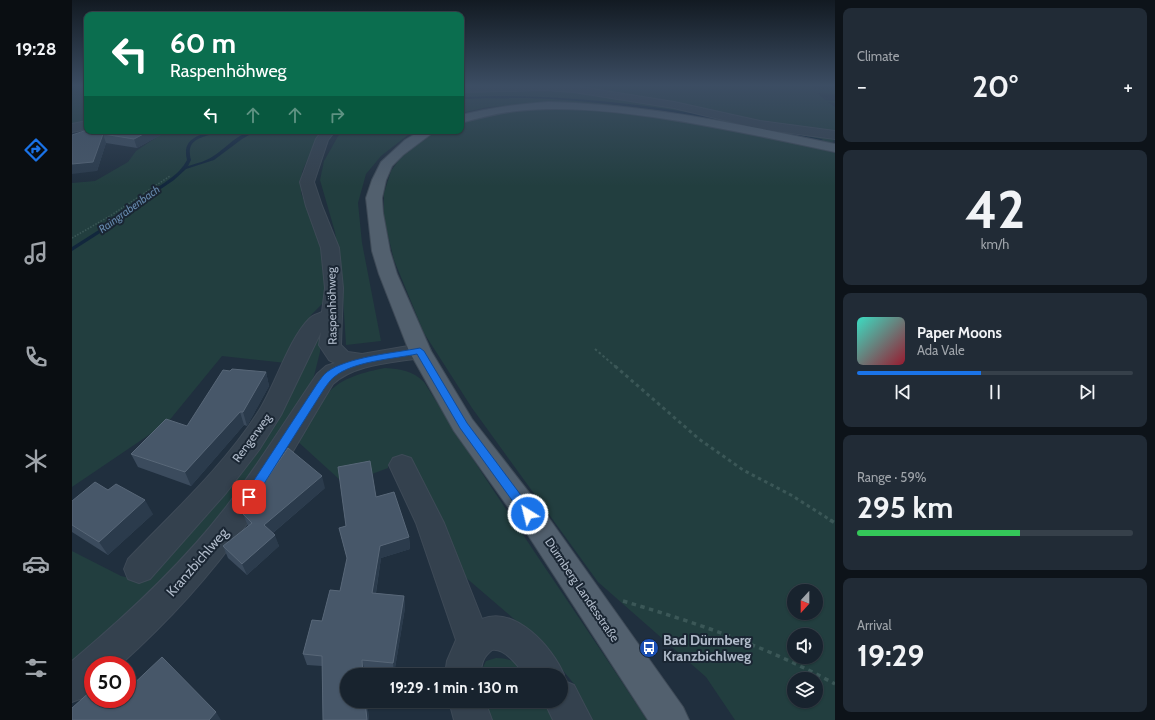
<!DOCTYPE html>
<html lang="en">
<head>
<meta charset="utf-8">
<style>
	:root { --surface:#18232e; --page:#212b36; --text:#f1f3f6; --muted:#9fa4aa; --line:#36404a; --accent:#1a73e8 }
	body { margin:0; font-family:Cabin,sans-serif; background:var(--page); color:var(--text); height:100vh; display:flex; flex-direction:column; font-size:15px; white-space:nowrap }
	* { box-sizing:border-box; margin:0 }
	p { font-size:13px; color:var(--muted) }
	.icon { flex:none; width:22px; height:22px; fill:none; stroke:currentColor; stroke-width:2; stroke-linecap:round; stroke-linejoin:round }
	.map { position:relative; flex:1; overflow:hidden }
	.drawer { display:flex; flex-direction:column; gap:8px; padding:8px; background:#0d1319; width:320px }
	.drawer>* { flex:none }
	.guide { position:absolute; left:12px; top:12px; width:380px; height:122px; border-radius:8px; box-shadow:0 1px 3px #0004,0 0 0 1px var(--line); background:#0b6e4f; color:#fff; overflow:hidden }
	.needle { width:26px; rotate:201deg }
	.buttons { position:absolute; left:715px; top:584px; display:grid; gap:8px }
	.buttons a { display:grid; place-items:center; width:36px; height:36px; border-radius:50%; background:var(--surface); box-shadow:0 1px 3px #0004,0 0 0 1px var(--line); font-size:20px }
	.speed { position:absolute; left:12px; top:656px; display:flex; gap:8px; font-size:20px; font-weight:700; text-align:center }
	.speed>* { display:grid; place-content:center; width:52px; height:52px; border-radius:50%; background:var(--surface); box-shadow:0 1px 3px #0004,0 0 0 1px var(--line); line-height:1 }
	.speed .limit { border:6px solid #d22; background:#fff; color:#111 }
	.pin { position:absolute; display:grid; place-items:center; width:34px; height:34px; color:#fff; margin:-17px; border-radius:8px; box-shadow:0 2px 6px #0006 }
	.me { position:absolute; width:44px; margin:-22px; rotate:324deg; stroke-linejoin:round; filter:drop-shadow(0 0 3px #0008) }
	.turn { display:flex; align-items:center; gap:14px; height:84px; padding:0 20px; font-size:18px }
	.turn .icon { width:52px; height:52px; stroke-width:2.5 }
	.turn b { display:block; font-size:28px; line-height:34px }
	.lanes { display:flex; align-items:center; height:38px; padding:0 20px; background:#0003; justify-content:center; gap:20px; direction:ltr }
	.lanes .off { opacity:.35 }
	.big { font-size:30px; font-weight:800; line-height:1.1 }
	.drawer .tile { flex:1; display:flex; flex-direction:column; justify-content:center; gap:6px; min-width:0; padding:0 14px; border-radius:8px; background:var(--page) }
	.drawer .dial { align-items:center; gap:0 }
	.dial b { font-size:52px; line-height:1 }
	.song { display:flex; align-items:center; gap:12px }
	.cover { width:48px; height:48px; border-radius:6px; background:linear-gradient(135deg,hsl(170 70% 55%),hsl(350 70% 35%)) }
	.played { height:4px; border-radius:2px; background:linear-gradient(90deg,var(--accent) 45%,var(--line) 45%) }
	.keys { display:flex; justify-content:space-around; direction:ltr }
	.heat { display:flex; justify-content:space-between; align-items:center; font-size:22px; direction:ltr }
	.charge { height:6px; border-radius:3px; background:linear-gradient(90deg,#34c759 59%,var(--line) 0) }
	.trip { position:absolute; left:268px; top:668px; width:228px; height:40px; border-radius:20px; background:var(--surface); box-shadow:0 1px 3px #0004,0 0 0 1px var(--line); font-weight:800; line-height:40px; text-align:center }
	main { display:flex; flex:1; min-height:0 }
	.tabs { display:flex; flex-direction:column; width:72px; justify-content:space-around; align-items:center; background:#0a0e12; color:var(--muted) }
	.tabs .icon { width:28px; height:28px }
	.tabs .current { color:var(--accent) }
	.tabs b { font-size:18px; color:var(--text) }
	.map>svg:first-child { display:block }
	.green { fill:#223e3f; fill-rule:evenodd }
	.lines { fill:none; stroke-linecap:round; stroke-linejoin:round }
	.stream { fill:#12273d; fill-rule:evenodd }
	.minor-casing { stroke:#3e4a57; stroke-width:2 }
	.major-casing { stroke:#3e4a57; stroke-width:2 }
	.path-far3 { stroke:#3b5757; stroke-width:1.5; stroke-dasharray:1.5 1.5; stroke-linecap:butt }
	.path-far2 { stroke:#3b5757; stroke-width:2; stroke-dasharray:2.5 2.5; stroke-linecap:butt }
	.path-far1 { stroke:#3b5757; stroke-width:3; stroke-dasharray:3.5 3.5; stroke-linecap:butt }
	.path { stroke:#3b5757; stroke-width:3.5; stroke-dasharray:4.5 4.5; stroke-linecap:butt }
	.minor { fill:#34414e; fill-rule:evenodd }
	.major { fill:#52606e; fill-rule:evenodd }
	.wall { fill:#3b4b5d }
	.shaded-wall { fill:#2b3b4c }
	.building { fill:#475769; stroke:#586778 }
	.route { fill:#1a73e8; stroke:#114b97 }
	.labels { text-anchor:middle; stroke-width:4; stroke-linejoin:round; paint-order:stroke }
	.far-water-label { font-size:11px; font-style:italic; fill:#6588ac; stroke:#1a2633 }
	.street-label { font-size:12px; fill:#b0bbca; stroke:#1a2633 }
	.near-street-label { font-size:14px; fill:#b0bbca; stroke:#1a2633 }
	.near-poi-label { font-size:14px; font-weight:bold; fill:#b0bbca; stroke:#1a2633; text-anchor:start }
</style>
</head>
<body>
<main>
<nav class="tabs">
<b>19:28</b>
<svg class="icon current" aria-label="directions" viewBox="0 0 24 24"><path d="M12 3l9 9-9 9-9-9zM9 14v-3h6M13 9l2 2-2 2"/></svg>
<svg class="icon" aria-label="music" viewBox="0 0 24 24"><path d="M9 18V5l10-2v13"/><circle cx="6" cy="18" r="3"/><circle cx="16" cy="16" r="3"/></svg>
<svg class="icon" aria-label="phone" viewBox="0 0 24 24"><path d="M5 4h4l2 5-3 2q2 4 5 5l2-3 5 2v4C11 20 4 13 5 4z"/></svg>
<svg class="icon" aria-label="climate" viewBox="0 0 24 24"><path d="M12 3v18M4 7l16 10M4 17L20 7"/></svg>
<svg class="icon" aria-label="car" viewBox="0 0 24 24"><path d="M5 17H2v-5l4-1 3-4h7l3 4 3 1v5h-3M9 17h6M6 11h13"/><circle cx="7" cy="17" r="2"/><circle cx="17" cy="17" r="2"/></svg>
<svg class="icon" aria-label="filters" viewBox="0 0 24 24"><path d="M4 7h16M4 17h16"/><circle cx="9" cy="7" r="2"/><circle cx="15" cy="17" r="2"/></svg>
</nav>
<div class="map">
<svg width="763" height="720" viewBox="0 0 763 720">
	<rect width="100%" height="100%" fill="#202f3e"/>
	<path class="green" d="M0,86H15V88H13L15,89V124L0,127Z
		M462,86H763H739L742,89L763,90V94L745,93L753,100L763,101V103L756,102L763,107V133L715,128L490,86Z
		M468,88L545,96L759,138L762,141L758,143H752L667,125L464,104L416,107L389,113V90Z
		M479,108C574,110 671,129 763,153V720H663L634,677L526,582L400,408L352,333L322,260L312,219V193L319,171L332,153L353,138L367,131H389V122L425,113ZM722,591H744V613H722ZM722,635H744V657H722ZM722,679H744V701H722Z
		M94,131H251L244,140L230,172L229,193L251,249L254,294L251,303L239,315L214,363L150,356L96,422L0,487V183L23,181L56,162L64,151Z
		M269,131H341L309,156L294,174L286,203L290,243L309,341L274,345L270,282L263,232L248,180L252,161Z
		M245,332L248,340V352L242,376L227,409L139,536L0,675V551L49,576L67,580Z
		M313,368C329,369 341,371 352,382C423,497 501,607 575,720H519L503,685L463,637L392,576L334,457L316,464V468L300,474L268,480L223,439C234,424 243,407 255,394C270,377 293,372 313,368Z
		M424,658C441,658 448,665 460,675H407L414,661Z
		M410,701H475L485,720H414Z"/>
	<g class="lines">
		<path class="stream" d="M423,96C488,96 551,102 614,112C627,114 654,117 665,122L663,123C607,113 550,104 493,100C458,97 424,98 389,99V97Z
			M698,129L749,139L751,140L749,141L697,131L696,130Z
			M140,131H146C131,139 113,137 119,160L116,166C126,163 135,161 143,155C155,147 168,131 184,131L170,139L142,160L114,169L102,180L80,195L56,215L25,235L0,251V247C20,234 40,222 59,208C65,203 70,198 76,194C90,183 106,177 115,160C110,140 124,136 140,131Z"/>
		<g class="minor-casing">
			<path id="minor" d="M389,86H502L602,102L688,121L763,131V139L688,129L602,108L502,92L473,90L389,92Z
				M15,121V129L0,132V124Z
				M250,131H263L256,140L242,182L250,206L267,248L271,288L269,345L276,352L290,354L348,344L356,346L359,351L356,356L348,358C319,363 283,364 261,384C232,431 206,480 174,525C138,576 95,623 48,665H21V689L13,697L0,702V661C56,614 110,564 154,507C187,464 215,418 245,374L254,366L263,363L257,360L247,345L249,332L209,415L187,450L154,493L78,579L67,583L56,579L52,569L56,559C101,512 154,464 188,409C204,383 217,339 237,319C240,315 246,314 250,312L253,288L249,248L234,206L228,182L244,139Z
				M330,455L339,458L372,523L410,619C443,605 481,648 492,675L490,680L502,685L520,720H481L472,701H489V675H453C446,666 433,648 420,650C411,657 409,664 409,675H373L375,661L384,640L344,523L317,465L321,458Z
				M377,701H413L420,720H382Z"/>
		</g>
		<g class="major-casing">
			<path id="major" d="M476,102C573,104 668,124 763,144V152C703,139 642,126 581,117C537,111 490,106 445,111C426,113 408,118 389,123V115C418,108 446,104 476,102Z
				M348,131H363L331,155L320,166L314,180L310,198L311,213L318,251L325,274L359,351L400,419L476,517L611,707L617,720H576L456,535L382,431L337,351L307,274L300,251L294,198L300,180L309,162L333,140Z"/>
		</g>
		<path class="path-far3" d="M11,86L15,87
			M0,238L38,216L98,176"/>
		<path class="path-far2" d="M523,349L544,367"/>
		<path class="path-far1" d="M543,366L627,439L671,470L719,495L760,521"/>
		<path class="path" d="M758,520L763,523
			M551,601C625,623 696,647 763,684"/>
		<use href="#minor" class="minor"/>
		<use href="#major" class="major"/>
	</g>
	<path class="wall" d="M96,131L65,148L34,143L25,171L0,135Z
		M194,372L197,386L175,426L172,425L119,486L66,467L59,454L115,426Z
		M298,461L304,497L322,492L337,537L338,549L309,558L304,593L332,596L333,608L322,674L293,671V675H275V701H295L297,720H251L250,666L235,665L231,654L240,620L250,621L258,590L268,591L275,559L267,528L274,526L266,467Z
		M253,488L201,533L207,546L175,575L156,558L151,546L176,526L171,514Z
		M0,501L81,514L36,555L0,532Z"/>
	<path class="shaded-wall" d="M77,131H96L65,148L62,139Z
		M31,134L34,143L25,171L0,174V164Z
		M194,372L197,386L175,426L171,412Z
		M168,412L172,425L119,486L113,472Z
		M250,476L253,488L196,537L192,525Z
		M73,500L81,514L36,555L27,542Z
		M203,535L207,546L175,575L170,564Z
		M337,537L338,549L309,558L302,604L300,593L308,546Z
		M332,596L333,608L322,674L321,663Z
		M290,660L293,671V675H291Z
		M293,701H295L297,720H295Z
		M144,712L149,720H137Z"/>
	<path class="building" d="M15,130V131H77L62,139L31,134L21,162L0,164V135Z
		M160,369L194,372L171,412H168L113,472L59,454L94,419L115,426L151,370L158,371Z
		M216,448L250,476L192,525L203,535L170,564L151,546L180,523L171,514Z
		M298,461L304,497L322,492L337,537L308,546L300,593L332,596L321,663L290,660L291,675H275V701H293L295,720H251L250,656L231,654L240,620L250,621L258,590L268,591L275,558L267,528L274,526L266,467Z
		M23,482L36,490L44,484L73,500L27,542L0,525V501Z
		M90,657L144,712L137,720H0V708L21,689V699H55V690Z"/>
	<linearGradient id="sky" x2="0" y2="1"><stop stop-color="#121a22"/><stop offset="0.46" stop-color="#3c4d63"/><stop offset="1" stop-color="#3c4d63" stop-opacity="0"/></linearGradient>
	<rect width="763" height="186" fill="url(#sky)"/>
	<path class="route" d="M348,348L352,351L395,423L460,510L462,514L460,517L456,519L452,517L388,428L345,354C321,359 281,361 262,377C258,380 255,385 252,389L181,501L177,502L173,501L171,497L173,494L245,384C248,380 251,375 255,372C275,357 322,353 348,348Z"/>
	<defs>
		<g id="bus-disc" transform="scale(1)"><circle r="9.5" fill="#1a4fb4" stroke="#1a2633"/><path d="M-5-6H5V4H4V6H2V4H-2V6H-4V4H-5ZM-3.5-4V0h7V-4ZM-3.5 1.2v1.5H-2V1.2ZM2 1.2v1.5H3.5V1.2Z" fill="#fff"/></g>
	</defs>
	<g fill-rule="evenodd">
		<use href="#bus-disc" x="577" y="648"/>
	</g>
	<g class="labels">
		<g class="far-water-label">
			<text transform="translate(57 209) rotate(-36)" y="4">Raingrabenbach</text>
		</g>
		<g class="street-label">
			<text transform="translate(260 306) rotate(-91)" y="4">Raspenhöhweg</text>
			<text transform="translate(180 438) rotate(-54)" y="4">Rengerweg</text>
			<text transform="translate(510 590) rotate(56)" y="4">Dürrnberg Landesstraße</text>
		</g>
		<g class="near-street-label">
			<text transform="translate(125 562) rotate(-49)" y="5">Kranzbichlweg</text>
		</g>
		<g class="near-poi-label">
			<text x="591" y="645">Bad Dürrnberg<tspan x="591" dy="16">Kranzbichlweg</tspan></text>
		</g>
	</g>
</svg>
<div class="buttons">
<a><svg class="needle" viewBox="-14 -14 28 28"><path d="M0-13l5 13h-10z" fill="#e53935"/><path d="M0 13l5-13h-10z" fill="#9fa4aa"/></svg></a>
<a><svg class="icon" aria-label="sound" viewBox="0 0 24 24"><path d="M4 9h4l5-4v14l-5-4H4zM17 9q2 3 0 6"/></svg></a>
<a><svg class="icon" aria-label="layers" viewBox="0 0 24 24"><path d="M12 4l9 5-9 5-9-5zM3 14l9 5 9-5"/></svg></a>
</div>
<div class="speed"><div class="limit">50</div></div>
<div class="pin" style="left:177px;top:497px;background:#d93025"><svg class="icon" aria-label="arrive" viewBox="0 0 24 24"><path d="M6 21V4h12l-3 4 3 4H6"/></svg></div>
<svg class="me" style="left:456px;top:514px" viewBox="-20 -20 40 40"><circle r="17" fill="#1a73e8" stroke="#fff" stroke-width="3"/><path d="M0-11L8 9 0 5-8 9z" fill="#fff"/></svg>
<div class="trip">19:29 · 1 min · 130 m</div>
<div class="guide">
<div class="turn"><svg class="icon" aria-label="left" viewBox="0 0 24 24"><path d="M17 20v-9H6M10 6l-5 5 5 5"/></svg><div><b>60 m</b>Raspenhöhweg</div></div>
<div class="lanes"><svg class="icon" aria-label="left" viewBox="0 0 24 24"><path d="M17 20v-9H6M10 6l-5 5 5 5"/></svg><svg class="icon off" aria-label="ahead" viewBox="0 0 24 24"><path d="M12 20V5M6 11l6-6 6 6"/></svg><svg class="icon off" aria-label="ahead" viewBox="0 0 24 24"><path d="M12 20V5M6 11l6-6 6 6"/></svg><svg class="icon off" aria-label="right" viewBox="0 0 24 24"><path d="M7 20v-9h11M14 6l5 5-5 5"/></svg></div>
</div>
</div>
<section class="drawer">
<div class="tile"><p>Climate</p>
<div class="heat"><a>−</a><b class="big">20°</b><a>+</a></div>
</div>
<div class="tile dial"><b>42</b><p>km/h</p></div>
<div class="tile">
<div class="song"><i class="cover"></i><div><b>Paper Moons</b><p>Ada Vale</p></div></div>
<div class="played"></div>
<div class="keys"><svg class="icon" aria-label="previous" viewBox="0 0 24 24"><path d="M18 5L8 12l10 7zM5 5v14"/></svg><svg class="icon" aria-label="pause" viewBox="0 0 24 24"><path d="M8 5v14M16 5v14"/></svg><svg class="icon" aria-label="next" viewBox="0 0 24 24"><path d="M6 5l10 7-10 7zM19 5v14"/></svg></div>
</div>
<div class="tile"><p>Range · 59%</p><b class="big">295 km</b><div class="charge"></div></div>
<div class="tile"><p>Arrival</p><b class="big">19:29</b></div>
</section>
</main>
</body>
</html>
